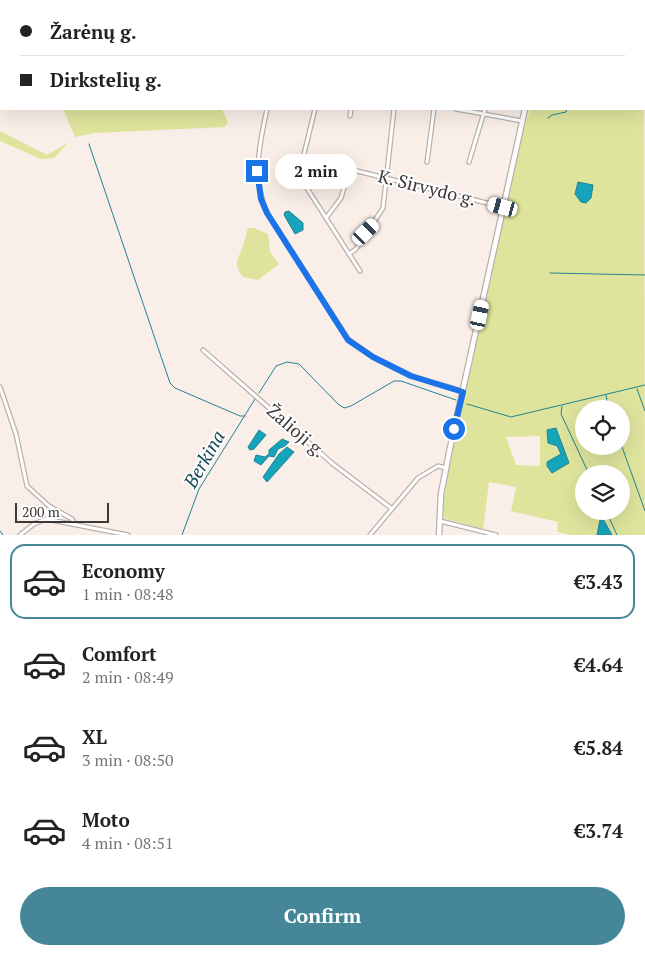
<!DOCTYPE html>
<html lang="en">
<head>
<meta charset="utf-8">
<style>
  body { margin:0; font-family:"PT Serif",serif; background:#f2f2f2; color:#222; height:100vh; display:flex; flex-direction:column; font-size:19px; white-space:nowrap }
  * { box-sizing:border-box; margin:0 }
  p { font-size:16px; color:#767676 }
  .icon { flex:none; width:28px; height:28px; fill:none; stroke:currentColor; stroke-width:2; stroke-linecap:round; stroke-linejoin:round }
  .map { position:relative; height:535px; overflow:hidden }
  .sheet { display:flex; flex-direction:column; background:#fff; flex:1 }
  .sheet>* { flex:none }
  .top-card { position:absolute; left:0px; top:0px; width:645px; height:110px; box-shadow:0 5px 20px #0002; display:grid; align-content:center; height:110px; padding:0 20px; background:#fff }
  .fabs { position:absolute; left:575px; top:400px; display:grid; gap:10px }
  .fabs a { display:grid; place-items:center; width:55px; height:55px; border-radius:50%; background:#fff; box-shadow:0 5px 20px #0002; font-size:25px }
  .scale { position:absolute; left:15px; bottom:12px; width:94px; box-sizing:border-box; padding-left:5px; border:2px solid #3d3836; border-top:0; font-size:14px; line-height:18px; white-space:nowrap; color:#3d3836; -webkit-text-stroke:4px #fefefe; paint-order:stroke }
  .end { position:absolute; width:22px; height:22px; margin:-11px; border:6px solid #1a73e8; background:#fff; box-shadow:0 0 0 2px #fff }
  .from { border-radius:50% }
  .bubble { position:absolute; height:35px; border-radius:18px; background:#fff; box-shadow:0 5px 20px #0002; font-size:16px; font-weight:600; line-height:35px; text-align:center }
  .car { position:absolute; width:15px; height:30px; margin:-15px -8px; border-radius:6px; box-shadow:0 0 4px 1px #0007; background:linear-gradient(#fff 24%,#345 0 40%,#fff 0 76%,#345 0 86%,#fff 0) }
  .top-card b { display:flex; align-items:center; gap:18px; height:48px; font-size:19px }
  .top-card b+b { border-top:1px solid #e0e0e0 }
  .top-card i { width:12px; height:12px; background:#222 }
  ul { padding:9px 0 0; list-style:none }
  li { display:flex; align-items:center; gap:15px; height:75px; margin:0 10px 8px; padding:0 10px; border:2px solid transparent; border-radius:15px }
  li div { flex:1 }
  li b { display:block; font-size:19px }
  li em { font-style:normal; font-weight:600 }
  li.current { border-color:#458798 }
  li>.icon { width:45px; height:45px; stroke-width:1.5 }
  .action { display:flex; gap:10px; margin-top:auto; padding:10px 20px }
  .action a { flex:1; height:58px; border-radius:30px; background:#458798; color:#fff; font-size:20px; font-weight:600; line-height:58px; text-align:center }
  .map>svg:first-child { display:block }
</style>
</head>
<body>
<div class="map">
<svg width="645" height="535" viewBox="0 0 645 535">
  <rect width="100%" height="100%" fill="#faeee8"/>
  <!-- green -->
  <g fill="#dfe49d" fill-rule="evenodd">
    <polygon points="555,0 645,0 645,45 644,47 644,1"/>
    <path d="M644 69 645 535H612L603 516H600L597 535H570L557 532 558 522 511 511 516 487 489 482 483 529 446 519 444 518 443 506 450 462 522 129H524L530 109H644ZM584 409H621V446H584ZM548 429 569 461 552 460 560 456 561 452 547 439ZM540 436V466L516 465 506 437ZM584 474H621V511H584Z"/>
    <polygon points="63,109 222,109 228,122 225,127 94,133 75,137"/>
    <polygon points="0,131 47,155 69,142 54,158 41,159 0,141"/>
    <path d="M248 228H254L268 234 270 252 279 264 258 280 243 277C233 262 237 263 242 248 245 241 246 234 248 228Z"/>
  </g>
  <!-- water -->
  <g fill="#16a4bb" stroke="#228493">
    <polygon points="578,182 593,185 591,198 586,203 581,202 575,194"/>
    <polygon points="289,211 303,223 303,230 295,234 284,215 285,212"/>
    <polygon points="556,428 569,463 552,473 547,466 547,462 561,454 557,446 548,443 547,430"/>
    <polygon points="259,430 266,435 254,449 250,450 248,447"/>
    <polygon points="282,439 289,442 285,446 278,449 274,457 269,456 261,465 254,461 256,455 265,457 269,454 269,450"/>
    <polygon points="287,447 294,452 267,482 263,477 279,454"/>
    <polygon points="601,515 612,535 597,535"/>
  </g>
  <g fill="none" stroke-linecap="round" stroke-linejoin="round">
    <!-- stream -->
    <g stroke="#228493" stroke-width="1">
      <polyline points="558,0 560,1"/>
      <polyline points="58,1 59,0"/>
      <polyline points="604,1 608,0"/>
      <polyline points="644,101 645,101"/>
      <polyline points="548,118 552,115 566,112 567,109"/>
      <polyline points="89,144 170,383 175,388 240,416 245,416"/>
      <polyline points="550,273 645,275"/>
      <polyline points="637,389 645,411"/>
      <polyline points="259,393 276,366 287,362 299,364 338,404 344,408 351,406 394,381 401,381 456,400"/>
      <polyline points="606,395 609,409"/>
      <polyline points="467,404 511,417 645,385"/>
      <polyline points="562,406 561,414 589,474"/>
      <polyline points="621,444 645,511"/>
      <polyline points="606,511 617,535"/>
      <polyline points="0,531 3,535"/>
      <polyline points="182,535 199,489 255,399"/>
    </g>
    <!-- street casing -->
    <g stroke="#bbb0ab" stroke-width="5.5">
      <g id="street">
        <polyline points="264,0 265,1"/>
        <polyline points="316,0 316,1"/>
        <polyline points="379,1 380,0"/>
        <polyline points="421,1 422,0"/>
        <polyline points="460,1 460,0"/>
        <polyline points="512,1 512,0"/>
        <path d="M267 109C259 146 252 177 267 213L348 339 373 357 411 376 462 391"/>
        <polyline points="315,109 303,158 303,182 360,271"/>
        <polyline points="456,109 522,121"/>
        <polyline points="350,116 351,109"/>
        <polyline points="427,162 434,109"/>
        <polyline points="469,162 485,109"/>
        <polyline points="326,218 341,198 348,174 353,170 503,207"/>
        <polyline points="349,254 356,249 383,208 394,109"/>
        <polyline points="203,350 333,464 391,508"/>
        <polyline points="0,387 16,434 27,486 49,506 72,519 75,524"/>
        <polyline points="440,521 496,535"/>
        <polyline points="20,535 34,524 46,519 128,535"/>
        <polyline points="370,535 418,478 438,466 446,468"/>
      </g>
    </g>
    <!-- secondary casing -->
    <g stroke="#bbb0ab" stroke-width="7">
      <g id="secondary">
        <polyline points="548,1 548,0"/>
        <polyline points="439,535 441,494 450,448 525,109"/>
      </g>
    </g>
    <!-- street -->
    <use href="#street" stroke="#fff" stroke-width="3"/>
    <!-- secondary -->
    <use href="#secondary" stroke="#fff" stroke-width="4.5"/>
  </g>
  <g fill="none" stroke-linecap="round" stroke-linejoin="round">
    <!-- route -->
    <polyline stroke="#1a73e8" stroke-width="6" points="257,171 261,199 267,213 348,340 373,357 411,376 463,392 454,429"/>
  </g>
  <g text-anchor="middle" stroke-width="4" stroke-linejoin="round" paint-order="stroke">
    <!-- street labels -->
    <g font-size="18" fill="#3d3836" stroke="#fefefe">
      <text transform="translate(427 188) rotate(14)" y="6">K. Sirvydo g.</text>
      <text transform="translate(296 431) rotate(41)" y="6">Žalioji g.</text>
    </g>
    <!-- water labels -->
    <g font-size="19" font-style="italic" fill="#154a55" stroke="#fefefe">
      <text transform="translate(204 459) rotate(-60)" y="7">Berkina</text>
    </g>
  </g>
</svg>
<div class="fabs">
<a><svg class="icon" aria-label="locate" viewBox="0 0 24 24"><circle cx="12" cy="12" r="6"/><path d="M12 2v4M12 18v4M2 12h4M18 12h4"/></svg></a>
<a><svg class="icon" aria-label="layers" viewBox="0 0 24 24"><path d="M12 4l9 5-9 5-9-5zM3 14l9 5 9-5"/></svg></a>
</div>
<div class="scale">200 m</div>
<i class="end from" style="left:454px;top:429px"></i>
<i class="end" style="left:257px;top:171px"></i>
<div class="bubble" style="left:275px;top:154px;width:82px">2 min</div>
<i class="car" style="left:503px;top:207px;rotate:285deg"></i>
<i class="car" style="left:366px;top:232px;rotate:45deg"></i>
<i class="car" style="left:480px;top:315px;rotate:12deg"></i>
<div class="top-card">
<b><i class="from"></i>Žarėnų g.</b>
<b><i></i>Dirkstelių g.</b>
</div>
</div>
<section class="sheet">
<ul>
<li class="current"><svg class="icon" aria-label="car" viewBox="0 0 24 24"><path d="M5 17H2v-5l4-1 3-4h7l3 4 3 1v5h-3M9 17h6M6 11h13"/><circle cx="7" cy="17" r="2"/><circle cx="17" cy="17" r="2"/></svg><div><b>Economy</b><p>1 min · 08:48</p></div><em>€3.43</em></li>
<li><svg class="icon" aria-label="car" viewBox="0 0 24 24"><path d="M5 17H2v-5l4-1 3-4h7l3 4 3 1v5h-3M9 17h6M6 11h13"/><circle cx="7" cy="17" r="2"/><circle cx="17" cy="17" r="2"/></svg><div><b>Comfort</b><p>2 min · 08:49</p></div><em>€4.64</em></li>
<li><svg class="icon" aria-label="car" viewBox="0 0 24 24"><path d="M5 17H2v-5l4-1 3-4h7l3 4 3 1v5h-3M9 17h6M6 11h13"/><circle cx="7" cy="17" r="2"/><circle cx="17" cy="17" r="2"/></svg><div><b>XL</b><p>3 min · 08:50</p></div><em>€5.84</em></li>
<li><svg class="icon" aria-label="car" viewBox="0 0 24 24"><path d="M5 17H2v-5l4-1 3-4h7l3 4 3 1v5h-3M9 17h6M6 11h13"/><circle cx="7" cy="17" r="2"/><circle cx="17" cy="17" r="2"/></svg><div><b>Moto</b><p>4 min · 08:51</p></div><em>€3.74</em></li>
</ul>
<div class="action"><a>Confirm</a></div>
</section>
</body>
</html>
